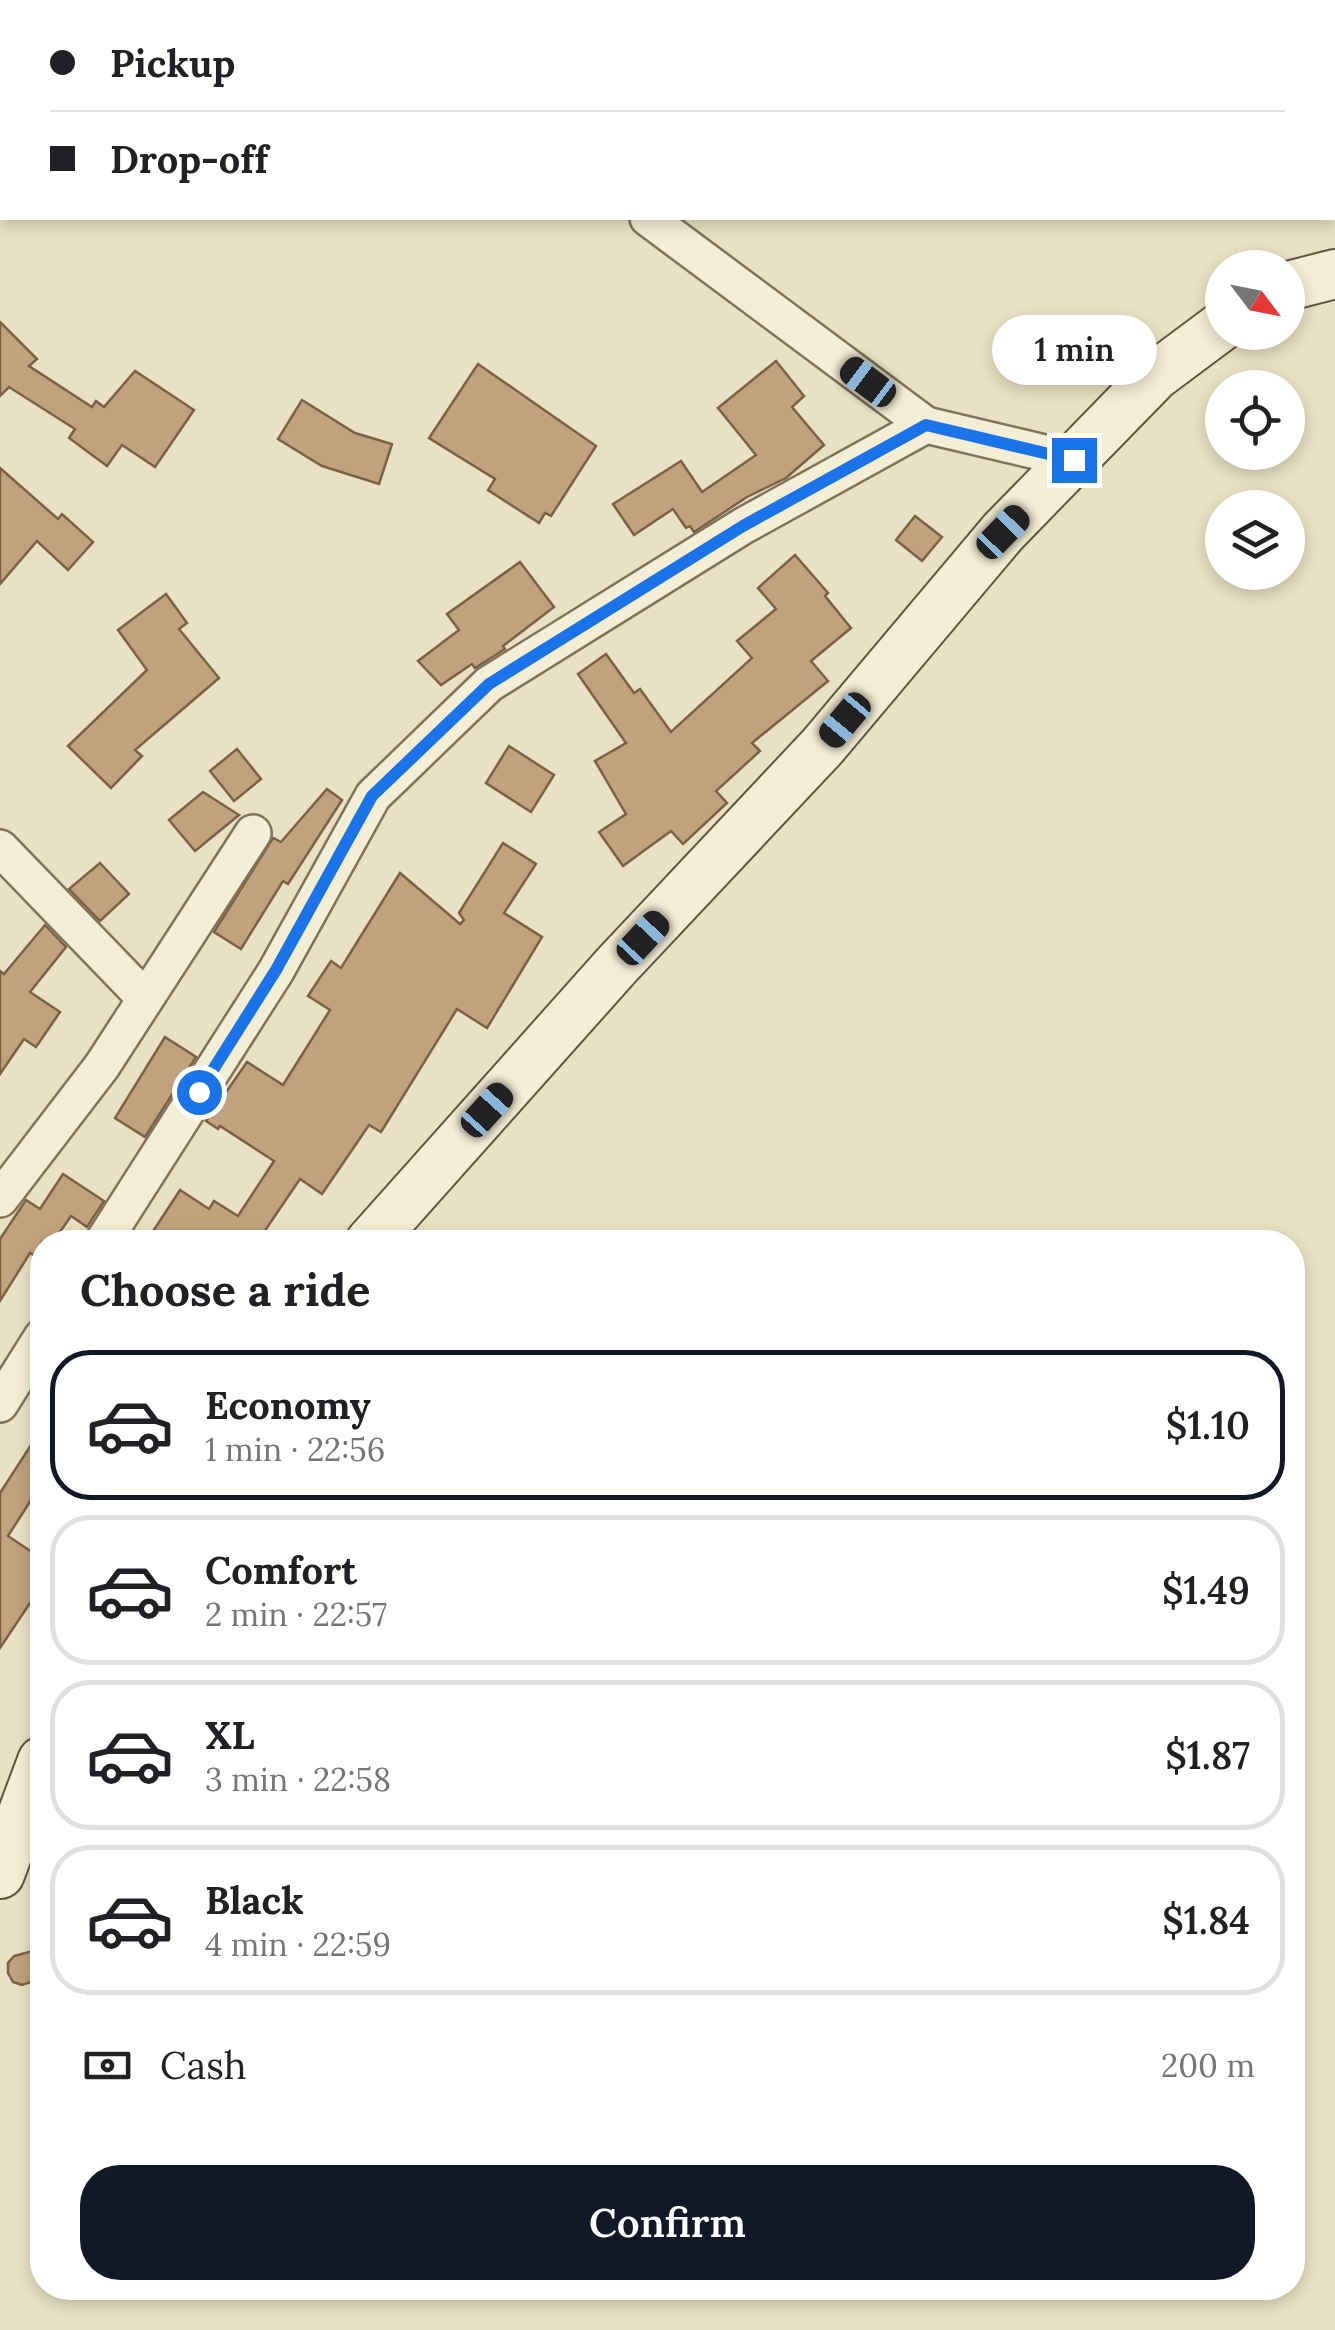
<!DOCTYPE html>
<html lang="en">
<head>
<meta charset="utf-8">
<style>
  body { margin:0; font-family:Lora,serif; background:#f6f6f6; color:#202124; height:100vh; display:flex; flex-direction:column; font-size:38px; white-space:nowrap }
  * { box-sizing:border-box; margin:0 }
  p { font-size:32px; color:#757577 }
  .icon { flex:none; width:55px; height:55px; fill:none; stroke:currentColor; stroke-width:2; stroke-linecap:round; stroke-linejoin:round }
  .map { position:relative; flex:1; overflow:hidden }
  .details { position:absolute; left:30px; top:1230px; width:1275px; height:1070px; display:flex; flex-direction:column; background:#fff; border-radius:40px; box-shadow:0 5px 15px #0003 }
  .details>* { flex:none }
  .top-card { position:absolute; left:0px; top:0px; width:1335px; height:220px; box-shadow:0 5px 15px #0003; display:grid; align-content:center; height:220px; padding:0 50px; background:#fff }
  .needle { width:65px; rotate:122deg }
  .fabs { position:absolute; left:1205px; top:250px; display:grid; gap:20px }
  .fabs a { display:grid; place-items:center; width:100px; height:100px; border-radius:50%; background:#fff; box-shadow:0 5px 15px #0003; font-size:50px }
  .end { position:absolute; width:45px; height:45px; margin:-22px; border:12px solid #1a73e8; background:#fff; box-shadow:0 0 0 5px #fff }
  .from { border-radius:50% }
  .bubble { position:absolute; height:70px; border-radius:35px; background:#fff; box-shadow:0 5px 15px #0003; font-size:32px; font-weight:600; line-height:70px; text-align:center }
  .car { position:absolute; width:30px; height:60px; margin:-30px -15px; border-radius:12px; box-shadow:0 0 8px 2px #0007; background:linear-gradient(#222 24%,#8ab4d8 0 40%,#222 0 76%,#8ab4d8 0 86%,#222 0) }
  .top-card b { display:flex; align-items:center; gap:35px; height:95px; font-size:38px }
  .top-card b+b { border-top:2px solid #e0e0e0 }
  .top-card i { width:25px; height:25px; background:#202124 }
  ul { padding:0; list-style:none }
  li { display:flex; align-items:center; gap:30px; height:150px; margin:0 20px 15px; padding:0 30px; border:5px solid #e0e0e0; border-radius:40px }
  li div { flex:1 }
  li b { display:block; font-size:38px }
  li em { font-style:normal; font-weight:600 }
  li.on { border-color:#111827 }
  li>.icon { width:90px; height:90px; stroke-width:1.5 }
  h2 { padding:0 50px; font-size:45px; line-height:120px }
  .pay { display:flex; align-items:center; gap:25px; height:110px; padding:0 50px; font-size:38px }
  .pay p { margin-inline-start:auto }
  .button { display:flex; gap:20px; margin-top:auto; padding:20px 50px }
  .button a { flex:1; height:115px; border-radius:40px; background:#111827; color:#fff; font-size:40px; font-weight:600; line-height:115px; text-align:center }
  .map>svg:first-child { display:block }
</style>
</head>
<body>
<div class="map">
<svg width="1335" height="2330" viewBox="0 0 1335 2330">
  <rect width="100%" height="100%" fill="#e8e1c3"/>
  <!-- building -->
  <g fill="#c1a27e" stroke="#7c6145" stroke-width="2.5">
    <polygon points="0,322 37,359 29,366 92,407 96,401 104,407 135,371 194,410 155,467 122,445 107,466 69,438 75,429 9,387 0,396"/>
    <polygon points="776,361 804,396 792,407 824,445 786,478 747,497 694,532 690,526 686,528 673,509 634,535 613,504 681,461 702,492 756,455 718,408"/>
    <polygon points="478,364 596,446 551,516 545,513 539,523 488,490 495,479 429,438"/>
    <polygon points="302,400 355,433 392,444 379,484 322,466 278,439"/>
    <polygon points="0,468 58,519 62,514 93,542 68,570 37,541 0,584"/>
    <polygon points="915,516 942,537 922,561 896,540"/>
    <polygon points="795,555 828,593 825,596 851,628 811,661 828,681 752,743 760,751 716,791 727,803 683,844 671,831 623,866 599,832 626,814 595,761 626,743 578,674 606,654 634,693 640,689 671,732 752,658 737,641 776,609 758,588"/>
    <polygon points="520,562 554,607 503,646 505,649 475,668 472,664 441,685 418,661 459,630 447,614"/>
    <polygon points="166,594 187,623 179,629 219,678 135,750 142,756 111,788 68,746 147,670 118,630"/>
    <polygon points="509,746 554,775 531,812 486,783"/>
    <polygon points="237,749 261,779 234,801 210,771"/>
    <polygon points="327,789 342,800 288,884 283,881 241,949 214,932 273,838 281,842"/>
    <polygon points="203,792 239,815 195,851 169,820"/>
    <polygon points="503,843 536,864 504,913 542,937 487,1028 457,1009 381,1132 369,1125 322,1194 300,1179 264,1232 280,1242 146,1242 180,1190 209,1209 214,1201 238,1216 274,1161 220,1126 218,1129 206,1121 247,1062 283,1085 330,1010 308,996 331,961 341,968 400,873 460,924 464,920 459,913"/>
    <polygon points="100,863 129,894 100,921 69,889"/>
    <polygon points="45,925 66,947 30,992 60,1012 36,1047 24,1039 0,1074 0,971 4,974"/>
    <polygon points="165,1037 196,1057 145,1137 115,1118"/>
    <polygon points="63,1174 104,1201 87,1227 71,1216 53,1242 42,1242 42,1260 30,1253 0,1301 0,1239 26,1200 40,1209"/>
    <polygon points="42,1428 42,1483 8,1536 42,1559 42,1585 0,1648 0,1493"/>
    <polygon points="40,1949 37,1975 31,1982 22,1985 13,1982 8,1973 8,1963 14,1956"/>
  </g>
  <g fill="none" stroke-linecap="round" stroke-linejoin="round">
    <!-- street casing -->
    <g stroke="#80735c" stroke-width="40">
      <g id="street">
        <polyline points="367,0 370,2"/>
        <polyline points="60,2 62,0"/>
        <polyline points="0,56 2,54"/>
        <polyline points="648,218 926,425"/>
        <polyline points="0,848 144,997"/>
        <polyline points="0,1199 102,1066 253,833"/>
        <polyline points="103,1242 276,971 373,796 489,684 743,526 926,425 1074,460"/>
        <polyline points="0,1404 42,1337"/>
      </g>
    </g>
    <!-- secondary casing -->
    <g stroke="#62553f" stroke-width="52">
      <g id="secondary">
        <polyline points="1288,286 1335,274"/>
        <polyline points="370,1242 617,965 822,747 1003,532 1155,376 1222,326"/>
        <polyline points="0,1874 42,1761"/>
      </g>
    </g>
    <!-- street -->
    <use href="#street" stroke="#f4eed5" stroke-width="35"/>
    <!-- secondary -->
    <use href="#secondary" stroke="#f4eed5" stroke-width="48"/>
  </g>
  <g fill="none" stroke-linecap="round" stroke-linejoin="round">
    <!-- route -->
    <polyline stroke="#1a73e8" stroke-width="12" points="199,1092 276,970 372,796 489,684 743,526 926,425 1074,460"/>
  </g>
</svg>
<div class="fabs">
<a><svg class="needle" viewBox="-14 -14 28 28"><path d="M0-13l5 13h-10z" fill="#e53935"/><path d="M0 13l5-13h-10z" fill="#757577"/></svg></a>
<a><svg class="icon" aria-label="locate" viewBox="0 0 24 24"><circle cx="12" cy="12" r="6"/><path d="M12 2v4M12 18v4M2 12h4M18 12h4"/></svg></a>
<a><svg class="icon" aria-label="layers" viewBox="0 0 24 24"><path d="M12 4l9 5-9 5-9-5zM3 14l9 5 9-5"/></svg></a>
</div>
<i class="end from" style="left:199px;top:1092px"></i>
<i class="end" style="left:1074px;top:460px"></i>
<div class="bubble" style="left:992px;top:315px;width:165px">1 min</div>
<i class="car" style="left:868px;top:382px;rotate:307deg"></i>
<i class="car" style="left:1003px;top:532px;rotate:44deg"></i>
<i class="car" style="left:845px;top:720px;rotate:220deg"></i>
<i class="car" style="left:643px;top:938px;rotate:43deg"></i>
<i class="car" style="left:487px;top:1110px;rotate:42deg"></i>
<div class="top-card">
<b><i class="from"></i>Pickup</b>
<b><i></i>Drop-off</b>
</div>
<section class="details">
<h2>Choose a ride</h2>
<ul>
<li class="on"><svg class="icon" aria-label="car" viewBox="0 0 24 24"><path d="M5 17H2v-5l4-1 3-4h7l3 4 3 1v5h-3M9 17h6M6 11h13"/><circle cx="7" cy="17" r="2"/><circle cx="17" cy="17" r="2"/></svg><div><b>Economy</b><p>1 min · 22:56</p></div><em>$1.10</em></li>
<li><svg class="icon" aria-label="car" viewBox="0 0 24 24"><path d="M5 17H2v-5l4-1 3-4h7l3 4 3 1v5h-3M9 17h6M6 11h13"/><circle cx="7" cy="17" r="2"/><circle cx="17" cy="17" r="2"/></svg><div><b>Comfort</b><p>2 min · 22:57</p></div><em>$1.49</em></li>
<li><svg class="icon" aria-label="car" viewBox="0 0 24 24"><path d="M5 17H2v-5l4-1 3-4h7l3 4 3 1v5h-3M9 17h6M6 11h13"/><circle cx="7" cy="17" r="2"/><circle cx="17" cy="17" r="2"/></svg><div><b>XL</b><p>3 min · 22:58</p></div><em>$1.87</em></li>
<li><svg class="icon" aria-label="car" viewBox="0 0 24 24"><path d="M5 17H2v-5l4-1 3-4h7l3 4 3 1v5h-3M9 17h6M6 11h13"/><circle cx="7" cy="17" r="2"/><circle cx="17" cy="17" r="2"/></svg><div><b>Black</b><p>4 min · 22:59</p></div><em>$1.84</em></li>
</ul>
<div class="pay"><svg class="icon" aria-label="cash" viewBox="0 0 24 24"><path d="M3 7h18v10H3z"/><circle cx="12" cy="12" r="2"/></svg>Cash<p>200 m</p></div>
<div class="button"><a>Confirm</a></div>
</section>
</div>
</body>
</html>
